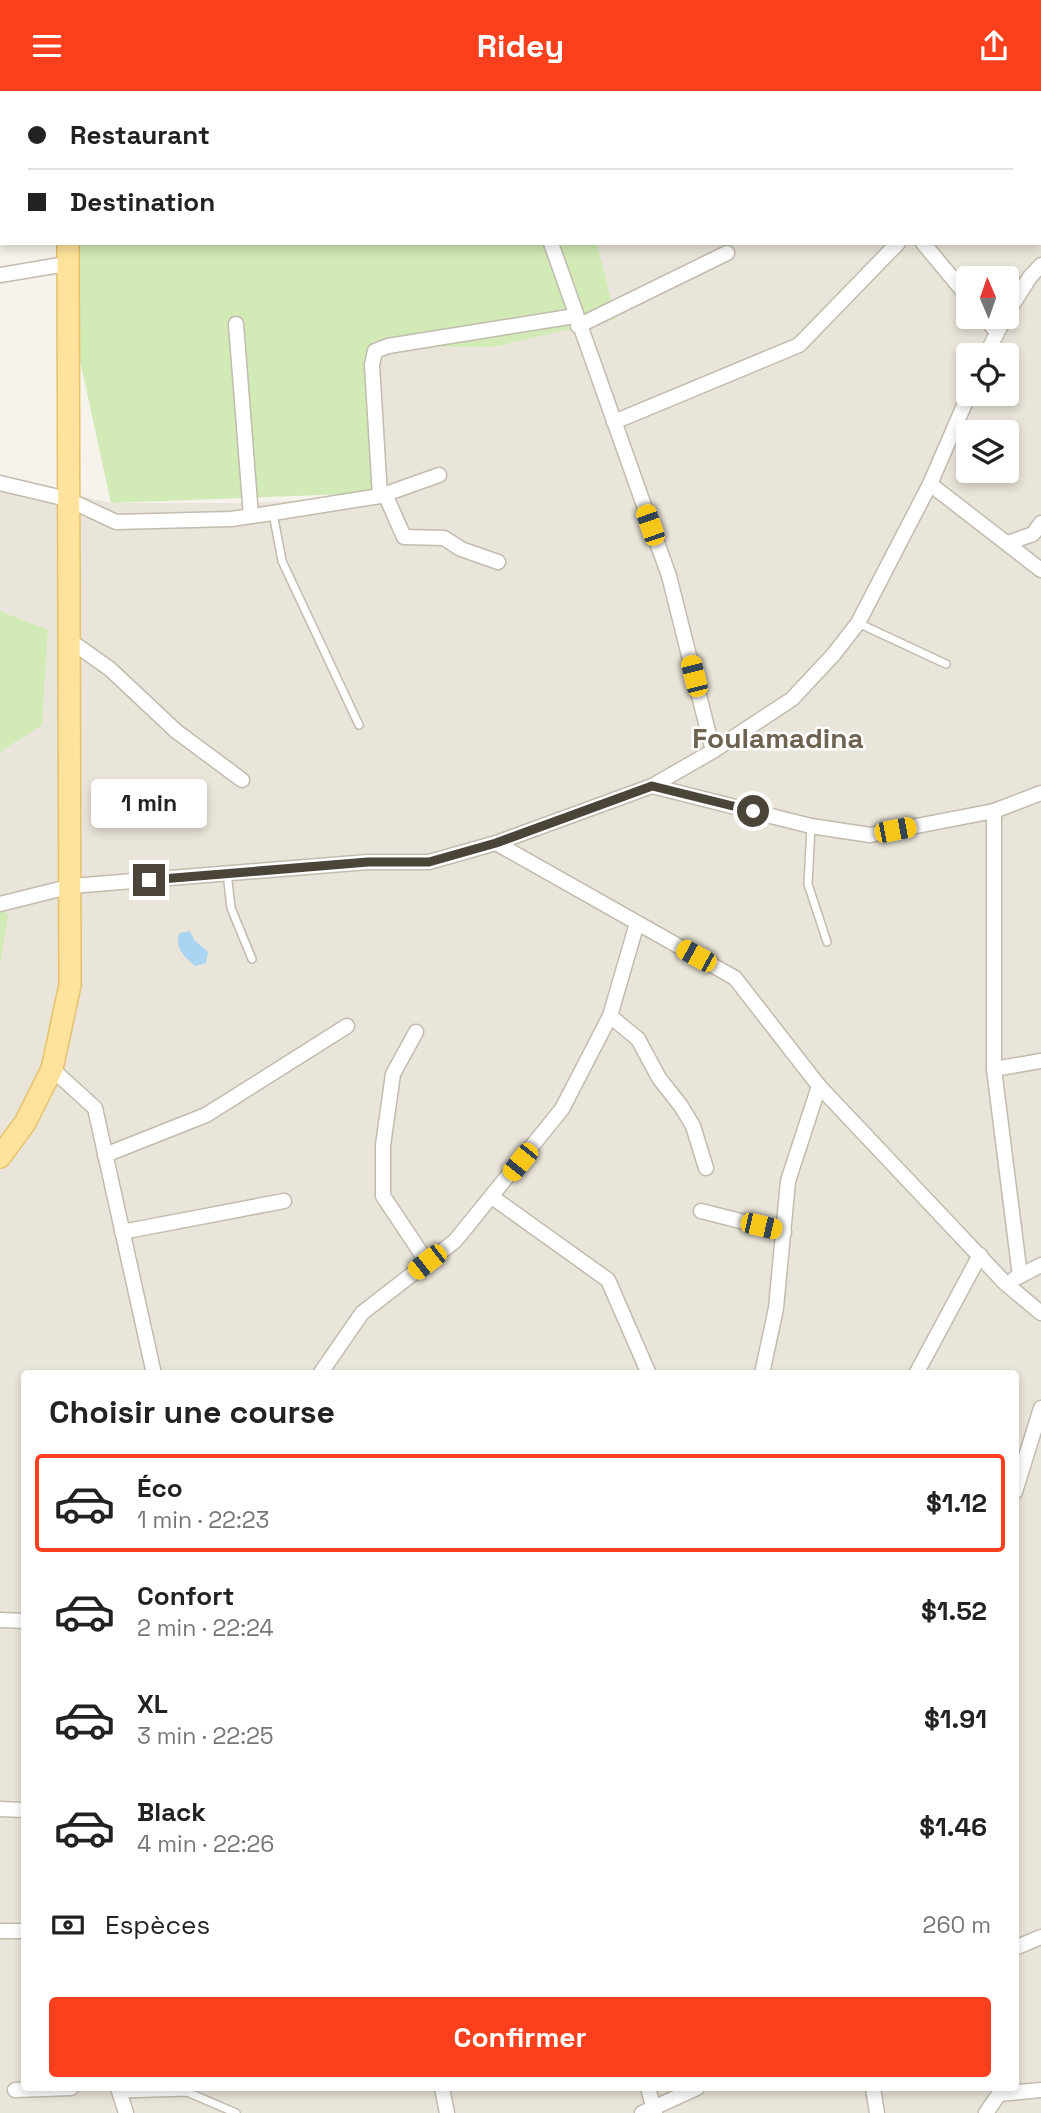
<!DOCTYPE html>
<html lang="fr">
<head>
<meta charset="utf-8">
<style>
  body { margin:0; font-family:"Space Grotesk",sans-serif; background:#f6f6f6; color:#222; height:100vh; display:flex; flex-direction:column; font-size:26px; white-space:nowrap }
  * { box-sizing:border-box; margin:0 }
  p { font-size:23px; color:#767676 }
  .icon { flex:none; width:38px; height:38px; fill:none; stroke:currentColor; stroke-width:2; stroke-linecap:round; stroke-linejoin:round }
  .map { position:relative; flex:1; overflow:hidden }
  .drawer { position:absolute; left:21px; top:1279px; width:998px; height:721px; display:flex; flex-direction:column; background:#fff; border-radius:7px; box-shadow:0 4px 10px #0003 }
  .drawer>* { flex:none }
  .top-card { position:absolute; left:0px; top:0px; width:1041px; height:154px; box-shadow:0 4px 10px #0003; display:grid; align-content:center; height:154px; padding:0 28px; background:#fff }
  .needle { width:46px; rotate:358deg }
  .fabs { position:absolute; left:956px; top:175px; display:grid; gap:14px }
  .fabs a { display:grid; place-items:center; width:63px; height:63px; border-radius:7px; background:#fff; box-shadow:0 4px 10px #0003; font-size:35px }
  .end { position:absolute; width:32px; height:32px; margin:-16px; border:9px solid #4b4439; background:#fff; box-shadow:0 0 0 4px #fff }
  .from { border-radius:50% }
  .bubble { position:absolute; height:49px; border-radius:7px; background:#fff; box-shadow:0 4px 10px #0003; font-size:23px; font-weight:800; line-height:49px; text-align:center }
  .car { position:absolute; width:21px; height:42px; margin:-21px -10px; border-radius:9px; box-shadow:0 0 5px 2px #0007; background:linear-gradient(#f5c518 24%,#345 0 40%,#f5c518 0 76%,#345 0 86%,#f5c518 0) }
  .top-card b { display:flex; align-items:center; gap:24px; height:66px; font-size:26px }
  .top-card b+b { border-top:2px solid #e0e0e0 }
  .top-card i { width:18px; height:18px; background:#222 }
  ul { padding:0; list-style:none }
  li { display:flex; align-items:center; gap:21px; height:98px; margin:0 14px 10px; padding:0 14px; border:4px solid transparent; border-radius:7px }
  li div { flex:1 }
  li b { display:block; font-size:26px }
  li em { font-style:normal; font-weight:800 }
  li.selected { border-color:#fc3f1d }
  li>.icon { width:63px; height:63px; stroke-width:1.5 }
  h2 { padding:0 28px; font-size:32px; line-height:84px }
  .pay { display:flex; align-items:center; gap:18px; height:77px; padding:0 28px; font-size:26px }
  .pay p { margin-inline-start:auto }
  .action { display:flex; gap:14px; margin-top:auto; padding:14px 28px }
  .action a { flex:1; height:80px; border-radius:7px; background:#fc3f1d; color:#fff; font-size:28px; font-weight:800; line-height:80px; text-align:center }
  header { display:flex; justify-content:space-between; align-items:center; height:91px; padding:0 28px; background:#fc3f1d; color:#fff; font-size:32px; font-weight:800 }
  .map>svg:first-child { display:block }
</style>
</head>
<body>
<header><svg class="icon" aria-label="menu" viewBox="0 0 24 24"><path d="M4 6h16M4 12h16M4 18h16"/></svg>Ridey<svg class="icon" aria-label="share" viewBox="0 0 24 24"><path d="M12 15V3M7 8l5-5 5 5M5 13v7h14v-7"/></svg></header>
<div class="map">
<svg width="1041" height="2022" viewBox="0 0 1041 2022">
  <rect width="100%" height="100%" fill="#f6f3ec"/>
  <!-- residential -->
  <g fill="#eae5da" fill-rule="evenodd">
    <polygon points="570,0 711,0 715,2 570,2"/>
    <path d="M996 0H1041V2022H0V661L42 634 48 539 0 520V386L111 412H250L385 405 372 250 493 256 616 228 597 152H1040V2H994ZM968 187H1006V226H968ZM968 264H1006V303H968ZM968 341H1006V380H968ZM24 1283H1015V1997H24Z"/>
  </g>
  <!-- green -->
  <g fill="#d2eab5">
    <polygon points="78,152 597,152 616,228 493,256 434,256 372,250 375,402 111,412 76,251"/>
    <polygon points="0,520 48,539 42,634 0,661"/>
    <polygon points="0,816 8,824 0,875"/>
  </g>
  <!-- water -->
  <g fill="#a9d4f2">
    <polygon points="114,0 516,0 114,2"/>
    <path d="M190 840 194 849 208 861 206 872 195 875C185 866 173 856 180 842Z"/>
  </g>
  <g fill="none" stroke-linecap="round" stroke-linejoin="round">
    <!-- service casing -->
    <g stroke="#c2bbae" stroke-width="10">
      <g id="service">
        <polyline points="273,422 282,470 359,634"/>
        <polyline points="858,532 946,573"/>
        <polyline points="811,735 808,793 827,851"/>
        <polyline points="227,782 231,817 252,868"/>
        <polyline points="120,2003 187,2001 236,2022"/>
      </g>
    </g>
    <!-- minor casing -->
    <g stroke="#c2bbae" stroke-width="17">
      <g id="minor">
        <polyline points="812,0 813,2"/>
        <polyline points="551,152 669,485 713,660"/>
        <polyline points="923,152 968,206"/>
        <polyline points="0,184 66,173"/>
        <polyline points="1006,224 1030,186 1041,174"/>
        <polyline points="984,226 996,240"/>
        <polyline points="236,233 251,425"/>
        <polyline points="578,235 727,162"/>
        <polyline points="986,264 1005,226"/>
        <polyline points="614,331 799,254 898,152"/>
        <polyline points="0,392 67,408 116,431 231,428 273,422 380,405 439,384"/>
        <polyline points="930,393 1041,479"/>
        <polyline points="385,403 404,446 444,447 461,458 498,471"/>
        <polyline points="380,405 372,274 375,260 388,255 575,225"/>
        <polyline points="1008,452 1033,443 1041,432"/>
        <polyline points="69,549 110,578 176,640 242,689"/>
        <polyline points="652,695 811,735 870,744 994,720 1041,702"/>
        <polyline points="994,720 994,978 1020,1185"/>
        <polyline points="496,752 735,887 819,995 1005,1192 1041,1222"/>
        <polyline points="0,813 72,795 368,771 429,771 496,752 652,695 713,660 792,608 834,563 858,532 930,393 969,303"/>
        <polyline points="610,925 638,948 659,987 681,1015 693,1035 706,1077"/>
        <polyline points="416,941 393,983 383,1054 383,1105 427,1171"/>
        <polyline points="52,978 95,1017 154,1283"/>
        <polyline points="994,978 1041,970"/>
        <polyline points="105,1064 206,1024 347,935"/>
        <polyline points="492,1106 608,1189 649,1283"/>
        <polyline points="701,1120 784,1141"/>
        <polyline points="122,1141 284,1110"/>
        <polyline points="1014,1188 1041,1174"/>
        <polyline points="320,1283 362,1222 455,1150 562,1018 610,925 637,832"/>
        <polyline points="762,1283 776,1217 788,1090 819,995"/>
        <polyline points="916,1283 980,1164"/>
        <polyline points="1015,1401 1041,1317"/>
        <polyline points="0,1529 24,1530"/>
        <polyline points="0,1718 24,1719"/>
        <polyline points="0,1840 24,1840"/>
        <polyline points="1015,1857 1041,1846"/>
        <polyline points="118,1997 126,2022"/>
        <polyline points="442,1997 447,2022"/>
        <polyline points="648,1997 655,2022"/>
        <polyline points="873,1997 877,2022"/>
        <polyline points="15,1999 71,1997"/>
        <polyline points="642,2022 697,1997"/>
        <polyline points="986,2022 999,2003 1041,1999"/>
      </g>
    </g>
    <!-- primary casing -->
    <g stroke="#e6c16a" stroke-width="24">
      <g id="primary">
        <polyline points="81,2 81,0"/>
        <polyline points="0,1066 25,1032 52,978 70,894 68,152"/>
      </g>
    </g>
    <!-- service -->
    <use href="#service" stroke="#fff" stroke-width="7"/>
    <!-- minor -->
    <use href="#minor" stroke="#fff" stroke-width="14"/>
    <!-- primary -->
    <use href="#primary" stroke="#ffe39c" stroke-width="21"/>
  </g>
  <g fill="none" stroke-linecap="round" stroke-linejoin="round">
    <!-- route -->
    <polyline stroke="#4b4439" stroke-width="9" points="149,789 368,771 429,771 496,752 652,695 753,720"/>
  </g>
  <g text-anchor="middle" stroke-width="5" stroke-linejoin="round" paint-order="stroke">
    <!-- district labels -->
    <g font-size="28" font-weight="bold" fill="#6e6250" stroke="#fff">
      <text x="778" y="657">Foulamadina</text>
    </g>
  </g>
</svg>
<div class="fabs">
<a><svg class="needle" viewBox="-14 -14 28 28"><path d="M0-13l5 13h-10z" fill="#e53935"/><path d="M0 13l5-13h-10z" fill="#767676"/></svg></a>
<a><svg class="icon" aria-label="locate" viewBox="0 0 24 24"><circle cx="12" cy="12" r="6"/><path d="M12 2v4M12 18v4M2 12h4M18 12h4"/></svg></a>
<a><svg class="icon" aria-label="layers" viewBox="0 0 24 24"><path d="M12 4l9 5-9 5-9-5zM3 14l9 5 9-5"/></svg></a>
</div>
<i class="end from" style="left:753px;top:720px"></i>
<i class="end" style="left:149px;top:789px"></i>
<div class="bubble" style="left:91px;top:688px;width:116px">1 min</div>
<i class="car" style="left:650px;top:434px;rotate:341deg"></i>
<i class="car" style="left:694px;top:585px;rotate:346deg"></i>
<i class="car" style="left:895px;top:739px;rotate:79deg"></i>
<i class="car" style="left:696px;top:865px;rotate:299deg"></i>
<i class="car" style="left:520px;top:1071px;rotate:219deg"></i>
<i class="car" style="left:761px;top:1135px;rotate:103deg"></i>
<i class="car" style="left:427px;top:1171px;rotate:232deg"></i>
<div class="top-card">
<b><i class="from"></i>Restaurant</b>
<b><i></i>Destination</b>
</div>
<section class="drawer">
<h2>Choisir une course</h2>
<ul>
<li class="selected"><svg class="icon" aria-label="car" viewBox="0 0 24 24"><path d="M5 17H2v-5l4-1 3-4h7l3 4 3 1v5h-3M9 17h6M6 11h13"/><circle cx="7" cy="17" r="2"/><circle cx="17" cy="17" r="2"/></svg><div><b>Éco</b><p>1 min · 22:23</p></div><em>$1.12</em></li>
<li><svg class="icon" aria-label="car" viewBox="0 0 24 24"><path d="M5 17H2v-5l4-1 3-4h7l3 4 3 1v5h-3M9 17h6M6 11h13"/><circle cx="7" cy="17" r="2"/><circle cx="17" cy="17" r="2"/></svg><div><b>Confort</b><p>2 min · 22:24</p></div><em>$1.52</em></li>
<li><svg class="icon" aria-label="car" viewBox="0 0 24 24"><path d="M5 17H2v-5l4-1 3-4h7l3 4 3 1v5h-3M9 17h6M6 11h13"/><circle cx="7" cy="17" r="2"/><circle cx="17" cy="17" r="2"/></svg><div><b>XL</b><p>3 min · 22:25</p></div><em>$1.91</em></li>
<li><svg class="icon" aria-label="car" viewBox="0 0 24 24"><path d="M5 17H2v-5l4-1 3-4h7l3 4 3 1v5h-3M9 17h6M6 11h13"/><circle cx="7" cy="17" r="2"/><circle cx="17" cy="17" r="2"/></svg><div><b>Black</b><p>4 min · 22:26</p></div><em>$1.46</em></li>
</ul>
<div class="pay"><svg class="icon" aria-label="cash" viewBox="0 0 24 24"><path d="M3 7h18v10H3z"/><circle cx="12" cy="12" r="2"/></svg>Espèces<p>260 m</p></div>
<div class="action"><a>Confirmer</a></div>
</section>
</div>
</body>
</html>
